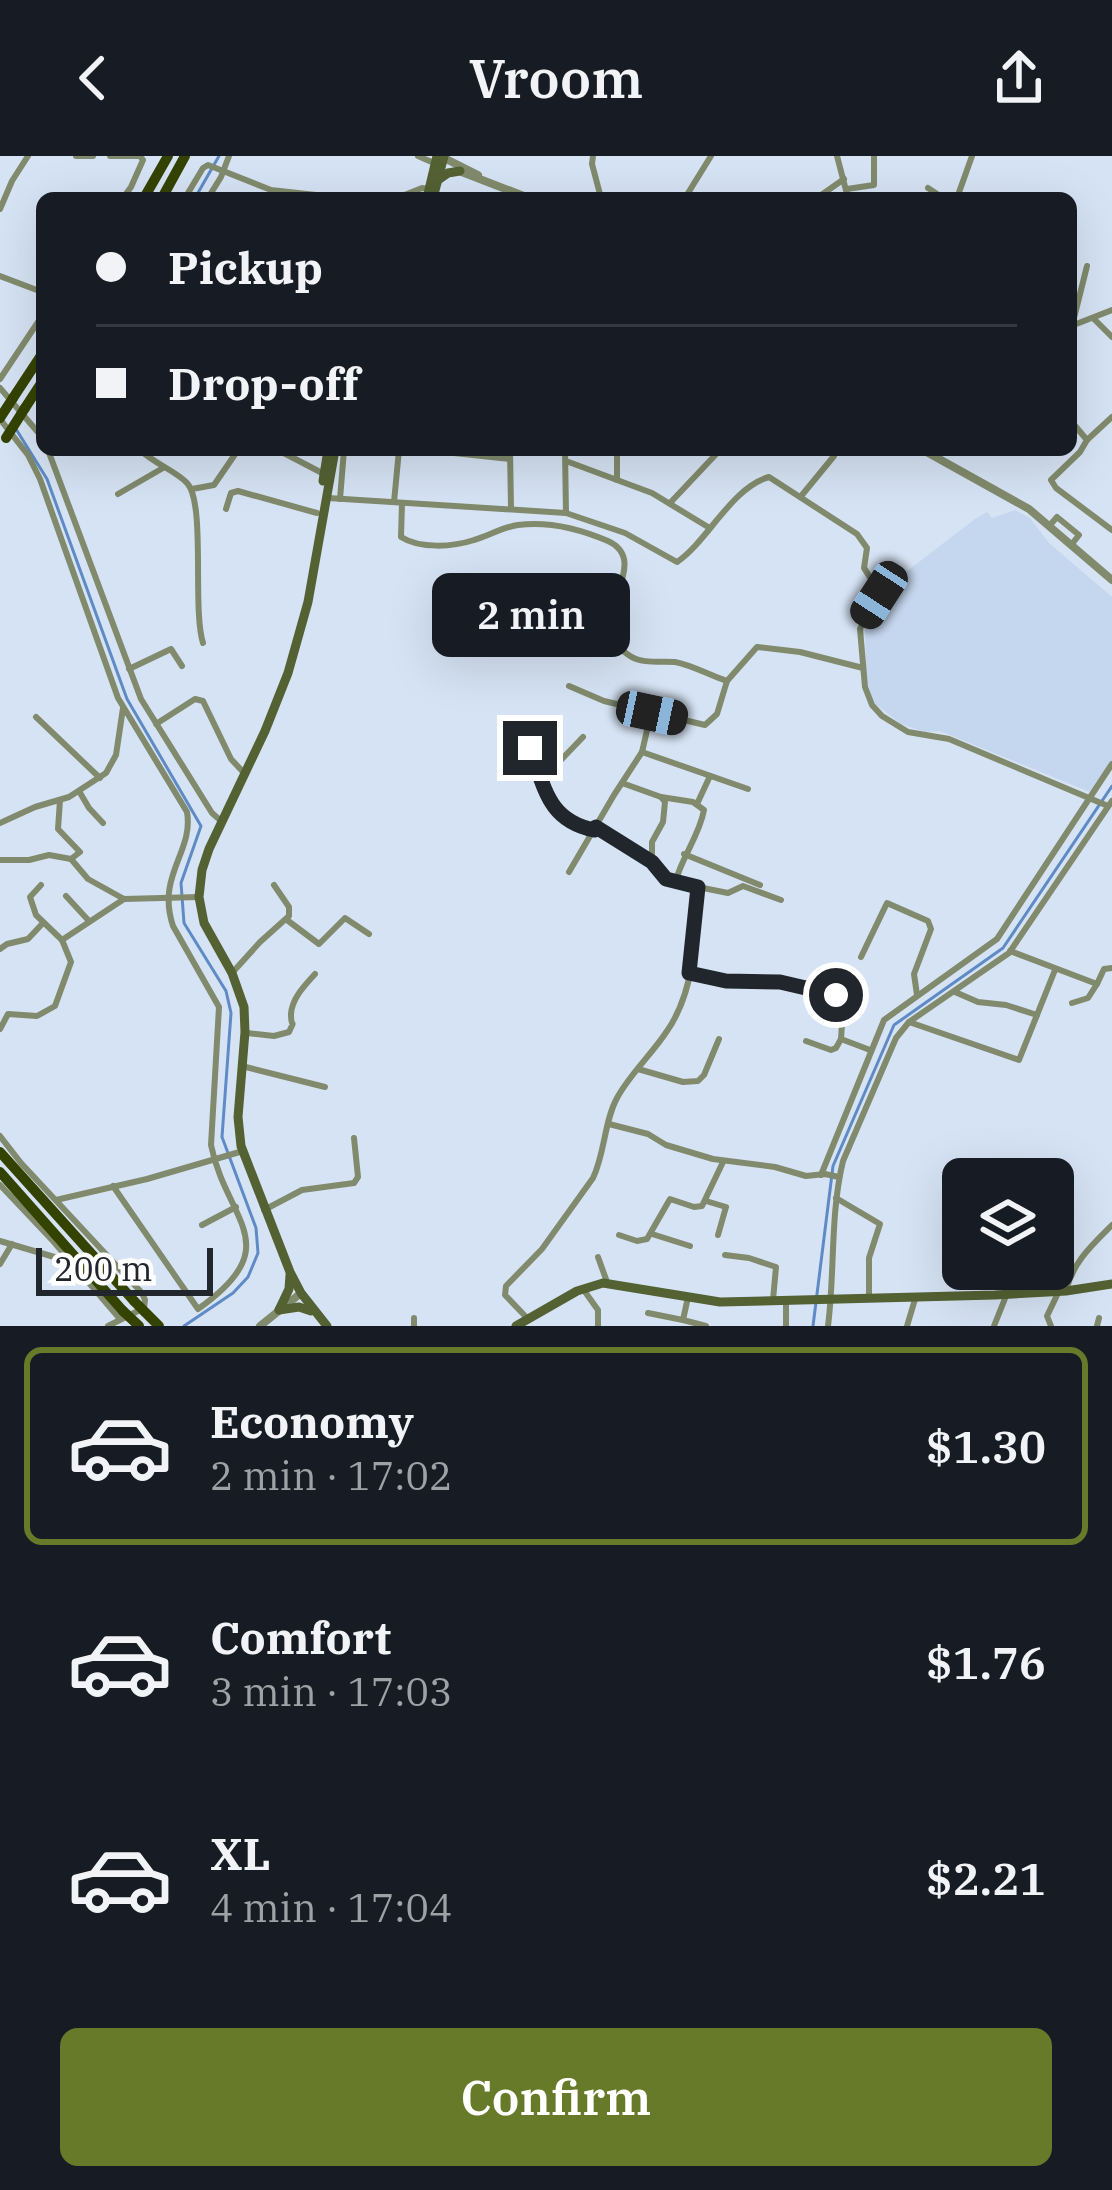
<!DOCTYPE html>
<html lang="en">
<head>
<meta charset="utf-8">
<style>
  body { margin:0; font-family:"IBM Plex Serif",serif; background:#242831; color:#f1f3f6; height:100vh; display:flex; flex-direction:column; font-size:45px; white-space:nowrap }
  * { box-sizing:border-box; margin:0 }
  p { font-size:39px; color:#9ea1a6 }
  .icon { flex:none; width:66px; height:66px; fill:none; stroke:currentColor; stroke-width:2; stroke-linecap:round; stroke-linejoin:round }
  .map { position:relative; height:1170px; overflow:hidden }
  .sheet { display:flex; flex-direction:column; background:#171b24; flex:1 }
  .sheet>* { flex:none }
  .banner { position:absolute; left:36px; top:36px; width:1041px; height:264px; border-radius:18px; box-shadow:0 12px 48px #0002; display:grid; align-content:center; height:264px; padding:0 60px; background:#171b24 }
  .tools { position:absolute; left:942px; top:1002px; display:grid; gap:24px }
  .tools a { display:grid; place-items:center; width:132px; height:132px; border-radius:18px; background:#171b24; box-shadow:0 12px 48px #0002; font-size:60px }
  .scale { position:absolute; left:36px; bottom:30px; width:177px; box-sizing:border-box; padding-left:12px; border:6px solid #21262c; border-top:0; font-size:33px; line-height:42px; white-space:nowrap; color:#21262c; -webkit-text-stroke:9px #fff; paint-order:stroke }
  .end { position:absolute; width:54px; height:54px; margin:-27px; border:15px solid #21262c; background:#fff; box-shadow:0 0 0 6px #fff }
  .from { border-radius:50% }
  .bubble { position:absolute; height:84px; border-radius:18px; background:#171b24; box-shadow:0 12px 48px #0002; font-size:39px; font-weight:600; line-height:84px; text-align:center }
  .car { position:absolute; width:36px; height:72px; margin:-36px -18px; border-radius:15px; box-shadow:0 0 9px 3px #0007; background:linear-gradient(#222 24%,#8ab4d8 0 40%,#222 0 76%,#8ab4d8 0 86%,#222 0) }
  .banner b { display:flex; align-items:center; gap:42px; height:114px; font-size:45px }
  .banner b+b { border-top:3px solid #363941 }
  .banner i { width:30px; height:30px; background:#f1f3f6 }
  ul { padding:21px 0 0; list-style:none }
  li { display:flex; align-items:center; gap:36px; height:198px; margin:0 24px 18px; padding:0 36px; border:6px solid transparent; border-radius:18px }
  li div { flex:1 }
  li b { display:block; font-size:45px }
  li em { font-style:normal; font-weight:600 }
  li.active { border-color:#667a2a }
  li>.icon { width:108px; height:108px; stroke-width:1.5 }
  .button { display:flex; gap:24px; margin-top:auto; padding:24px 60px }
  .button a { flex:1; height:138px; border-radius:18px; background:#667a2a; color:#fff; font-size:48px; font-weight:600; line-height:138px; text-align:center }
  header { display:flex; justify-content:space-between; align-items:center; height:156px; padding:0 60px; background:#171b24; font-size:54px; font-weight:600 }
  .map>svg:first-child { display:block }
</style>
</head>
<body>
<header><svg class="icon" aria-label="back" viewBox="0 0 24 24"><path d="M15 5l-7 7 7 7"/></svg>Vroom<svg class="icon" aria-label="share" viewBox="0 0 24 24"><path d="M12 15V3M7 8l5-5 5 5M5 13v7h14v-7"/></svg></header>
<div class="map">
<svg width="1112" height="1170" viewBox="0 0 1112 1170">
  <rect width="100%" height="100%" fill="#d6e3f4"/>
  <!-- built -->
  <polygon fill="#c5d7ee" points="1015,354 1030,362 1049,387 1112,441 1112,606 1090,636 940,575 925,576 901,568 873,546 866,522 865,467 889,429 975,363 987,356 992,362"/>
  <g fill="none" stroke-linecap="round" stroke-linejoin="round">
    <!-- stream -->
    <g stroke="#5e8bc6" stroke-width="3">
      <polyline points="195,42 219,0"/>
      <polyline points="16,273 47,323 127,543 201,670 181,727 184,767 226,835 231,857 222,981 256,1072 258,1097 248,1121 233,1137 184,1170"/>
      <polyline points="813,1170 833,1010 894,869 1003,792 1112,630"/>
    </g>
    <!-- minor -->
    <g stroke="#818a6c" stroke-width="6">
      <polyline points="76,0 93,0"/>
      <polyline points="110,0 140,0 143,4 131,31 123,42"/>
      <polyline points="418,0 434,7"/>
      <polyline points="593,0 592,8 601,42"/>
      <polyline points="837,0 848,42"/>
      <polyline points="928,32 943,42"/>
      <polyline points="847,33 874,29 874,0"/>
      <polyline points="185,42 203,12 208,9 271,34 343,42"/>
      <polyline points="208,42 221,21 229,0"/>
      <polyline points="397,42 422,32 428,33"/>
      <polyline points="685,42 711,0"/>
      <polyline points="817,42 844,23"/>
      <polyline points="957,42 972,0"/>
      <polyline points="0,53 12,25 28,0"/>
      <polyline points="0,120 42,136"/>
      <polyline points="1094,163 1112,181"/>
      <polyline points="1071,170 1112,154"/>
      <polyline points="1072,170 1087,110"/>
      <polyline points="0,223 42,160"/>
      <polyline points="0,232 42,281"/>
      <path d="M0 263 28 299 40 323 118 542 187 656C194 696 156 719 173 770L219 851 211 989C226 1065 289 1089 198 1153L113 1030"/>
      <polyline points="1071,265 1087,284 1080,296 1051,324 1056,332 1112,374"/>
      <polyline points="1087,284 1112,261"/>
      <polyline points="48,294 141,543 212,657 221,665"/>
      <path d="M140 294C155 308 176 315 187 327 206 347 192 452 203 487"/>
      <polyline points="278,294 324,318"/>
      <polyline points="426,294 510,303"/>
      <polyline points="510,294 511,352"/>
      <polyline points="565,294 566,357"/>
      <polyline points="617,294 617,324"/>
      <polyline points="566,305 652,337 708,371"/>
      <polyline points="192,333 214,329 238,294"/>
      <polyline points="118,338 163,312"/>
      <polyline points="802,339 834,300"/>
      <path d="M328 342 566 357 625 377 677 406C708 385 731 332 769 321L857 378 867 392 864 412 879 435 860 473 865 531 872 549 882 560 908 576 949 583 1108 650"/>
      <polyline points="340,343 344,294"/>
      <polyline points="394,346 399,294"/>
      <path d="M402 347 401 381C420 393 453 391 474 384 489 380 502 371 518 369 548 365 580 373 608 385 656 407 579 467 630 500 642 508 661 505 675 506 692 509 711 520 727 525"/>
      <polyline points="670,347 720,294"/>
      <polyline points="226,353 231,337 238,335 317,357"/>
      <polyline points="1050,369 1057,361 1079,379 1072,388"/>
      <polyline points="129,513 171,493 182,510"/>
      <polyline points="569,530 604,545 705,569 717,558 727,525 757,491 800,496 863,512"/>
      <polyline points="36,561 100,622"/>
      <polyline points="156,568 195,543 203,545 231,603 244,617"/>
      <path d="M530 592C545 631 547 664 594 674"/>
      <polyline points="642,596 748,633"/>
      <polyline points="622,627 661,641 665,646 663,666 652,686 652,705"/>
      <polyline points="544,629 560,605 583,581"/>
      <polyline points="79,635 89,652 103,667"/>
      <path d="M661 641 693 646 704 654C699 681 682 700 675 727"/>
      <polyline points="60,644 58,673 80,696 71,703"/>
      <polyline points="697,648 710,620"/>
      <polyline points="0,667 35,651 69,641 106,617 116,599 123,552"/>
      <polyline points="684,698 760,729"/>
      <polyline points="0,704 29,704 49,699 71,703 88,723 124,743 199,741"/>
      <polyline points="569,716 614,639 642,596 651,557"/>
      <polyline points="41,729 30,741 36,759 62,784 124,743"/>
      <polyline points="698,731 728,737 743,730 781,744"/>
      <polyline points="66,740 89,765"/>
      <polyline points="287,764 319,788 345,762 369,778"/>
      <polyline points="0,793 7,788 28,783 43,767"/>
      <polyline points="1010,795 1097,828 1104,813 1112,812"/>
      <polyline points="861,801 887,747 928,765 931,773 914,818 917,839"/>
      <polyline points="232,817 260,786 289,760 289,751 274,729"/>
      <polyline points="689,817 726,825 780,826 836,839"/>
      <polyline points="955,836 978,846 1006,849 1037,859"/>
      <polyline points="1072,847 1088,842 1097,828"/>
      <polyline points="814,859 842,868 841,883"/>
      <polyline points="909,866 1019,904 1055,814"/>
      <polyline points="0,873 8,858 37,860 55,850 71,806 62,784"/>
      <path d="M246 877 274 880 289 876C296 860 291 876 291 858 292 842 305 829 315 818"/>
      <polyline points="806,885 831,894 836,892 841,883 870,894"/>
      <polyline points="242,910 325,931"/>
      <polyline points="638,913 683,926 698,925 704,919 719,883"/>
      <polyline points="609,968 648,978 666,989 713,1003 775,1011 806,1020 825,1018 839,1021"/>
      <polyline points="0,980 21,1007 142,1137 145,1144 144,1152"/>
      <polyline points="821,1019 884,864 997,783 1112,608"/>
      <polyline points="0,1029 53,1085 120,1163"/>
      <polyline points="836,1042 880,1068 869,1102 869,1141"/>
      <polyline points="56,1044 147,1023 243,995"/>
      <polyline points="706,1045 726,1051 718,1079"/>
      <polyline points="264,1054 302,1034 354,1027 358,1021 354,982"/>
      <polyline points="202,1069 236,1051"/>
      <polyline points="652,1078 690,1090"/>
      <polyline points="619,1079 637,1085 647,1083 670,1043 694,1051 702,1050 723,1006"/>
      <polyline points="0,1085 68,1105"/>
      <polyline points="725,1099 749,1102 776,1111 773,1144"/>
      <polyline points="598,1101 607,1126"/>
      <polyline points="0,1108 12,1088"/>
      <polyline points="1016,1114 1027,1125 1029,1137"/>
      <polyline points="583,1133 598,1154 598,1170"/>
      <path d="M1066 1135C1073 1106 1091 1090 1112 1069"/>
      <polyline points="688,1141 683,1164 706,1170"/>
      <polyline points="786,1144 786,1170"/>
      <polyline points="648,1157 683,1164"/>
      <path d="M528 1163 505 1139 506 1130 542 1093 593 1022C605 997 604 966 617 942 630 918 652 898 667 875 694 837 698 777 698 731L666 723 651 704 596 671"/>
      <polyline points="108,1170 140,1154 143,1157"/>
      <polyline points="414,1170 414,1162"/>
      <path d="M828 1170C835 1115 830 1059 843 1005L896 882 909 866 1009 797 1112 645"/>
      <polyline points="907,1170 916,1140"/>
      <polyline points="994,1170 1006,1140"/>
      <polyline points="1051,1170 1047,1160 1059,1135"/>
      <polyline points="1097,1170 1099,1162"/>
    </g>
    <!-- tertiary -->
    <g stroke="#818a6c" stroke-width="8">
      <polyline points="440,0 478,19"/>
      <polyline points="459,15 529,42"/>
      <polyline points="923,294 1029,353 1112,424"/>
      <polyline points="260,1170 301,1137"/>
    </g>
    <!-- secondary -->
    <g stroke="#546133" stroke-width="9">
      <polyline points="438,24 448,17 460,15"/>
      <polyline points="427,42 437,0"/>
      <polyline points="433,42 444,0"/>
      <polyline points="323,325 328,294"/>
      <polyline points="279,1154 289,1133 290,1119"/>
      <polyline points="279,1154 299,1151 311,1155"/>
      <polyline points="327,1170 301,1137 290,1116 241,990 238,961 245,876 244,851 232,817 204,767 199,741 202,714 209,693 265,575 288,517 308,446 335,294"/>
      <polyline points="516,1170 577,1135 603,1127 720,1146 995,1139 1066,1135 1112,1128"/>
    </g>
    <!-- primary -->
    <g stroke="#354300" stroke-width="10">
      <polyline points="144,42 168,0"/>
      <polyline points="162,42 185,0"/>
      <polyline points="13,242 42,198"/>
      <polyline points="25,252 42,226"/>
      <polyline points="0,996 134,1145"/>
      <polyline points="0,1016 123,1155"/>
    </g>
    <!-- primary-bridge -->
    <g stroke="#354300" stroke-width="10">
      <polyline points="0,262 13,242"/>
      <polyline points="6,282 25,252"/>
      <polyline points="134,1145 159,1170"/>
      <polyline points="123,1155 139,1170"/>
    </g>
  </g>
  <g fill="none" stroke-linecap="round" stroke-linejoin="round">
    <!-- route -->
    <path stroke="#21262c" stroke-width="15" d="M530 592C545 631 547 664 594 674L596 671 652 706 666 723 698 731 689 817 726 825 780 826 836 839"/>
  </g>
</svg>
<div class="tools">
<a><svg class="icon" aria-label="layers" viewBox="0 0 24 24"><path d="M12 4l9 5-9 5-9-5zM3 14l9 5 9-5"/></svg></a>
</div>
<div class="scale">200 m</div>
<i class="end from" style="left:836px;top:839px"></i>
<i class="end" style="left:530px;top:592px"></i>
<div class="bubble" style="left:432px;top:417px;width:198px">2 min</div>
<i class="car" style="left:879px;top:439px;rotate:213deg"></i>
<i class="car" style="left:652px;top:557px;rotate:102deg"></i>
<div class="banner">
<b><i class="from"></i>Pickup</b>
<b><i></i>Drop-off</b>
</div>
</div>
<section class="sheet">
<ul>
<li class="active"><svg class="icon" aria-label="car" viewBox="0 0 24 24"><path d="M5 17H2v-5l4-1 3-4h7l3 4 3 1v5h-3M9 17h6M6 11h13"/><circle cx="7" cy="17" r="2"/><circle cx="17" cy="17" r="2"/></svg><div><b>Economy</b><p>2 min · 17:02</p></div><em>$1.30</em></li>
<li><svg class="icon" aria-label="car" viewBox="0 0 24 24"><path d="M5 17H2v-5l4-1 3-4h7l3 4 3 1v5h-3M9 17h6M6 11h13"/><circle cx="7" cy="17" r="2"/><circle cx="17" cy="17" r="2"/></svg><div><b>Comfort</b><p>3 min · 17:03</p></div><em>$1.76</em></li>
<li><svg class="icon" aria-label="car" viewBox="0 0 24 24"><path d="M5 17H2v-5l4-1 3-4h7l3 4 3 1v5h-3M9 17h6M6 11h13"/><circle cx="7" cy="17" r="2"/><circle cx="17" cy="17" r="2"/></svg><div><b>XL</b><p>4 min · 17:04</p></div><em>$2.21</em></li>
</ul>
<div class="button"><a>Confirm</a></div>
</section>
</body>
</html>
